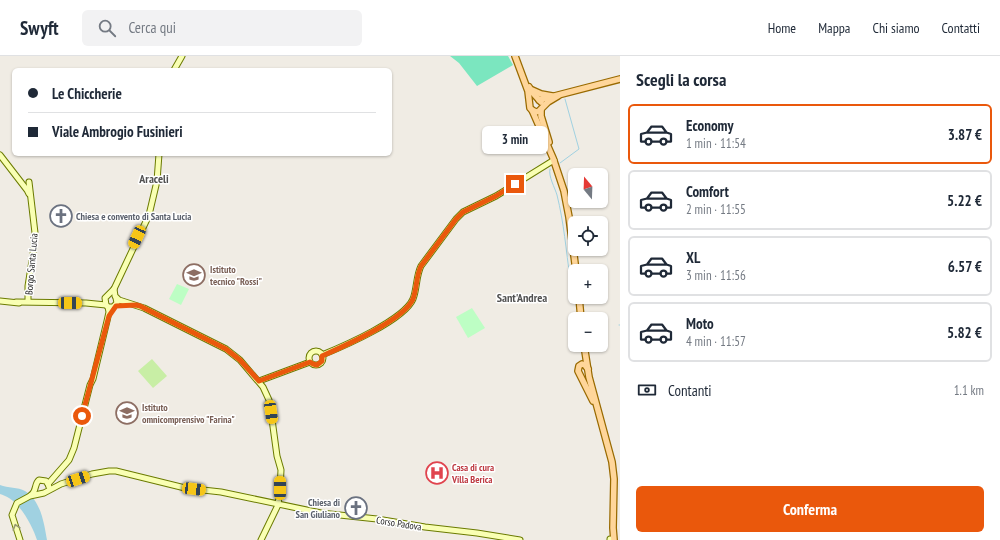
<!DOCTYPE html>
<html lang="it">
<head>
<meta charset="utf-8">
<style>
  body { margin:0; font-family:"PT Sans Narrow",sans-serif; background:#f2f2f3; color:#1f2937; height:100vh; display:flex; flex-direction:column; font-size:15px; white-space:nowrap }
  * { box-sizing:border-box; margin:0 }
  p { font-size:13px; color:#747a83 }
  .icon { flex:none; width:22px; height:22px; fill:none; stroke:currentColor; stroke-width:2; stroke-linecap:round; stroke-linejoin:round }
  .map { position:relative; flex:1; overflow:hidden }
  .panel { display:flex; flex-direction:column; background:#fff; width:380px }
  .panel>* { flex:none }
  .banner { position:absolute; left:12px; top:12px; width:380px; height:88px; border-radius:6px; box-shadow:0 1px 3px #0004; display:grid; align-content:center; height:88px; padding:0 16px; background:#fff }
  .needle { width:26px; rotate:341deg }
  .tools { position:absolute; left:568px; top:112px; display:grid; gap:8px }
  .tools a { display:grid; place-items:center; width:40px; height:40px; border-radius:6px; background:#fff; box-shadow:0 1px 3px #0004; font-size:20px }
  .end { position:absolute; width:18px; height:18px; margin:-9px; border:5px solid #ea580c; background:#fff; box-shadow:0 0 0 2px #fff }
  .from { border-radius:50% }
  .bubble { position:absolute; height:28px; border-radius:6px; background:#fff; box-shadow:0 1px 3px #0004; font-size:13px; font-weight:600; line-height:28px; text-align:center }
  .car { position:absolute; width:12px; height:24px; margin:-12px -6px; border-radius:5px; box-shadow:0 0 3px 1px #0007; background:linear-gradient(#f5c518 24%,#345 0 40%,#f5c518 0 76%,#345 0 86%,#f5c518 0) }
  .banner b { display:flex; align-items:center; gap:14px; height:38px; font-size:15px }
  .banner b+b { border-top:1px solid #e0e1e3 }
  .banner i { width:10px; height:10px; background:#1f2937 }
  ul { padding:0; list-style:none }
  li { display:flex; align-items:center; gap:12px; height:60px; margin:0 8px 6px; padding:0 8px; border:2px solid #e0e1e3; border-radius:6px }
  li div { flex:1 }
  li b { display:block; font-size:15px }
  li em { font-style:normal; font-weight:600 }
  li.active { border-color:#ea580c }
  li>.icon { width:36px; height:36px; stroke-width:1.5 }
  h2 { padding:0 16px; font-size:18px; line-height:48px }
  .pay { display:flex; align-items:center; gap:10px; height:44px; padding:0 16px; font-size:15px }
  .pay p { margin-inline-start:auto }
  .primary-button { display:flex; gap:8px; margin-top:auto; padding:8px 16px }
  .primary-button a { flex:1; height:46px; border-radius:6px; background:#ea580c; color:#fff; font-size:16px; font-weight:600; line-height:46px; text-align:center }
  header { display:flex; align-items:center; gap:24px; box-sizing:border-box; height:56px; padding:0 20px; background:#fff; border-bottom:1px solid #e0e1e3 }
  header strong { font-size:19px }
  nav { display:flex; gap:22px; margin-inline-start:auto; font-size:14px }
  .search { width:280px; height:36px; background:#f2f2f3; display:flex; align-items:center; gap:10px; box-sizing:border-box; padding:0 14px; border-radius:6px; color:#747a83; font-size:15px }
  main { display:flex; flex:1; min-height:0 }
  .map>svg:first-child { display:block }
</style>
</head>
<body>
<header>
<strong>Swyft</strong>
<div class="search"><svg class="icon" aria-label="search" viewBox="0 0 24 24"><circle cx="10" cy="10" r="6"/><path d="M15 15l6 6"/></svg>Cerca qui</div>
<nav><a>Home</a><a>Mappa</a><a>Chi siamo</a><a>Contatti</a></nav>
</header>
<main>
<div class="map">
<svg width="620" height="484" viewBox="0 0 620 484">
  <rect width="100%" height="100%" fill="#f0ece4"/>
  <!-- grass -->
  <polygon fill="#c8eea5" points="152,303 167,320 153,332 138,315"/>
  <!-- park -->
  <g fill="#bdfec4">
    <polygon points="177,228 189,233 181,249 169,243"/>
    <polygon points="472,252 485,272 468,282 456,261"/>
  </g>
  <!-- pitch -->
  <polygon fill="#7be6bf" points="450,0 508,0 513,9 477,30 459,7"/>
  <!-- water -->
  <path fill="#a0d1e1" d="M0 429C8 432 18 431 25 435 41 445 44 467 47 484H37C33 471 21 449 9 442 6 440 3 439 0 438Z"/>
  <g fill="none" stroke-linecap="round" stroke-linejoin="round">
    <!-- stream -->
    <g stroke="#a0d1e1" stroke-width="1">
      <polyline points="560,107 579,93 565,43"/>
      <path d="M550 113C548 120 555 132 557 139 564 167 566 194 570 222"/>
      <polyline points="619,269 620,269"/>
    </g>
    <!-- secondary casing -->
    <g stroke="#6b7b00" stroke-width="7">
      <g id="secondary">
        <polyline points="174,14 182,0"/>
        <polyline points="0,99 27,134 29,138"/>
        <polyline points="114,233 115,240 119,244 144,252 226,293 240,304 263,331 269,344 271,356 277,400 281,414 280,432 278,449 261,484"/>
        <polyline points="116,242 117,247 113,251 108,251 106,249 105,242 114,233 149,159 157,125 159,98"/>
        <polyline points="0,245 19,247"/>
        <polyline points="28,245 28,230 34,192 35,177 29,126"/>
        <polyline points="16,246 86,247 106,249"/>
        <circle cx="316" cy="302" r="7"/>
        <path d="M322 299C344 290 404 264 413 243 417 233 416 220 421 210L456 163 463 156 496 140 554 104"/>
        <polyline points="259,325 310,306"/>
        <polyline points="48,428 69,404 74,392 90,329 93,323 107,265 109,256 108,251"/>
        <path d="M31 439C37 435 34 428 39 424L46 425 48 428 49 431"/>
        <polyline points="20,484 12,459 17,447 30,440 44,437 61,428 92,418 109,415 116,415 185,432 221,436 321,457 377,463 425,471 477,477 520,484"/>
        <polyline points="610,484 610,483"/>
      </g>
    </g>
    <!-- primary casing -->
    <g stroke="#996a00" stroke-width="8">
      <g id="primary">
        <polyline points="515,0 528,35 530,52 532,54 536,56 539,55 548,46 558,40"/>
        <polyline points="529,31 532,36 541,46"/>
        <polyline points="532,34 541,38 552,40"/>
        <polyline points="539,44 620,23"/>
        <polyline points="532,54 553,102 564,135 569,161 576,215"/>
        <polyline points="541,54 541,60 549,86"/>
        <polyline points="579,241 581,263"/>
        <polyline points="584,289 589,321 612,406 614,423 613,472 614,484"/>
        <polyline points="588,313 585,309 582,308 579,310 578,315 593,345"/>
      </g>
    </g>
    <!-- secondary -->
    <use href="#secondary" stroke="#f9ffb3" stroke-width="5"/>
    <!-- primary -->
    <use href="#primary" stroke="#ffd69a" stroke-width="5.5"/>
  </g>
  <!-- one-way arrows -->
  <defs><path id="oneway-chevron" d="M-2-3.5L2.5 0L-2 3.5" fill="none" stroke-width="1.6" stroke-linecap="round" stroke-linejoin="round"/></defs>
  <use stroke="#969a70" href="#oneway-chevron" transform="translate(16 471) rotate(-107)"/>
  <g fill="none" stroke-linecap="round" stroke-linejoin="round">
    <!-- route -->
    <path stroke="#ea580c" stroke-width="5" d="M82 360 109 260 116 250 136 249 140 250 226 293 240 304 259 325 310 306 313 308 317 309 322 305V300C344 290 404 264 413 243 417 233 416 220 421 210L456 163 463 156 496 140 515 128"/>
  </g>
  <!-- icons -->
  <defs>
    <g id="church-ring" transform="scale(1.15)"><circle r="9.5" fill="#fff" stroke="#6b7280" stroke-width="1.5"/><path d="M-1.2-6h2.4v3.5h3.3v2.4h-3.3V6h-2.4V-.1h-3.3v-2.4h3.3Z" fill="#6b7280"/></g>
    <g id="school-ring" transform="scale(1.15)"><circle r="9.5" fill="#fff" stroke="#8d6e63" stroke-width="1.5"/><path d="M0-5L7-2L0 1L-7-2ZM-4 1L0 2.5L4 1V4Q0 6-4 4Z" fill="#8d6e63"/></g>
    <g id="hospital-ring" transform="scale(1.15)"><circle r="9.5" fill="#fff" stroke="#e0444e" stroke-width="1.5"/><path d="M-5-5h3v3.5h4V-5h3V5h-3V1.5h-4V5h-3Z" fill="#e0444e"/></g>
  </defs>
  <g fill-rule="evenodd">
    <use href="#church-ring" x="61" y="160"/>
    <use href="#school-ring" x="194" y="219"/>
    <use href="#school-ring" x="127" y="357"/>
    <use href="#hospital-ring" x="437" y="417"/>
    <use href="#church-ring" x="356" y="452"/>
  </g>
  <g text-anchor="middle" stroke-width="3" stroke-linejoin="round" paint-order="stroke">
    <!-- worship labels -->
    <g font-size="10" font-weight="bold" fill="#5b616d" stroke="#fff" text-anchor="start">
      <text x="76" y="164">Chiesa e convento di Santa Lucia</text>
      <text x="340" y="450" text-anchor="end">Chiesa di<tspan x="340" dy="12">San Giuliano</tspan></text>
    </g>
    <!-- street labels -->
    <g font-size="10" fill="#1e1e1e" stroke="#fff">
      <text transform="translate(31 208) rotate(-85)" y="4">Borgo Santa Lucia</text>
      <text transform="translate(399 467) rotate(9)" y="4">Corso Padova</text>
    </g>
    <!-- education labels -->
    <g font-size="10" font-weight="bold" fill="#785e54" stroke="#fff" text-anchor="start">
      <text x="210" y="217">Istituto<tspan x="210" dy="12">tecnico "Rossi"</tspan></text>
      <text x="142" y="355">Istituto<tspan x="142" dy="12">omnicomprensivo "Farina"</tspan></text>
    </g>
    <!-- health labels -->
    <g font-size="10" font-weight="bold" fill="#be3a42" stroke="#fff" text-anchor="start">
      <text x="452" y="415">Casa di cura<tspan x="452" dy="12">Villa Berica</tspan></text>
    </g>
    <!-- quarter labels -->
    <g font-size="12" font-weight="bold" fill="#515151" stroke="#fff">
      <text x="154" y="127">Araceli</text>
      <text x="522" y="246">Sant'Andrea</text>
    </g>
  </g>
</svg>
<div class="tools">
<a><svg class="needle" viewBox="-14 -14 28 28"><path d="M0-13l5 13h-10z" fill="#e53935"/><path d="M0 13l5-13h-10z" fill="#747a83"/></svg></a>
<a><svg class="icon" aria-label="locate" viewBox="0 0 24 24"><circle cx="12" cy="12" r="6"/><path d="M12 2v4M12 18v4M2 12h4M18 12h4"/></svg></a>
<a>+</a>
<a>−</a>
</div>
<i class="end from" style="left:82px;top:360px"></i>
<i class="end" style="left:515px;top:128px"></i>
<div class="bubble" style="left:482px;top:70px;width:66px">3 min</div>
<i class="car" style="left:137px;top:181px;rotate:205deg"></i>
<i class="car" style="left:70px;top:247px;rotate:91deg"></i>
<i class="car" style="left:271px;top:356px;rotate:172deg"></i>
<i class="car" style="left:78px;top:423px;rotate:72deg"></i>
<i class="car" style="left:280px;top:432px;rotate:0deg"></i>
<i class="car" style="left:194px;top:433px;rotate:97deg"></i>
<div class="banner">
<b><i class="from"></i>Le Chiccherie</b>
<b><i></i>Viale Ambrogio Fusinieri</b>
</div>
</div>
<section class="panel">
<h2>Scegli la corsa</h2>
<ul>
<li class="active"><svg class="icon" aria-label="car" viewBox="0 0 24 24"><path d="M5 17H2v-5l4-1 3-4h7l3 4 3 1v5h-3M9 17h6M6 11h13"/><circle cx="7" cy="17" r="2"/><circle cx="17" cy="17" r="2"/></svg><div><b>Economy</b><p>1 min · 11:54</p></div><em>3.87 €</em></li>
<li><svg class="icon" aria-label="car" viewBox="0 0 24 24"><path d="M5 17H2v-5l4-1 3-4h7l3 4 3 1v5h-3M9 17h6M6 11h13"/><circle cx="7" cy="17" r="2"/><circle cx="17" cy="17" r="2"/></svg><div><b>Comfort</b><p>2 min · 11:55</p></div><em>5.22 €</em></li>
<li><svg class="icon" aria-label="car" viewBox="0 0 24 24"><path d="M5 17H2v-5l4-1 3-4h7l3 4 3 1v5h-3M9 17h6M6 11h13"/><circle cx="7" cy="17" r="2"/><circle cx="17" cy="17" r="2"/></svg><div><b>XL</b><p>3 min · 11:56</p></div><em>6.57 €</em></li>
<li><svg class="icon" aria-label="car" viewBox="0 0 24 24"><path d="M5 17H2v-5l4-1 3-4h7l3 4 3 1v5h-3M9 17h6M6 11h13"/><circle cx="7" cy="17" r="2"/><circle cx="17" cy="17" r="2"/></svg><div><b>Moto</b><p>4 min · 11:57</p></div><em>5.82 €</em></li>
</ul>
<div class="pay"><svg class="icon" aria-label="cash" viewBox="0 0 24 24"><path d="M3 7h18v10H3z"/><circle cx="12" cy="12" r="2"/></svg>Contanti<p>1.1 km</p></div>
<div class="primary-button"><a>Conferma</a></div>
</section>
</main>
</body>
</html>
